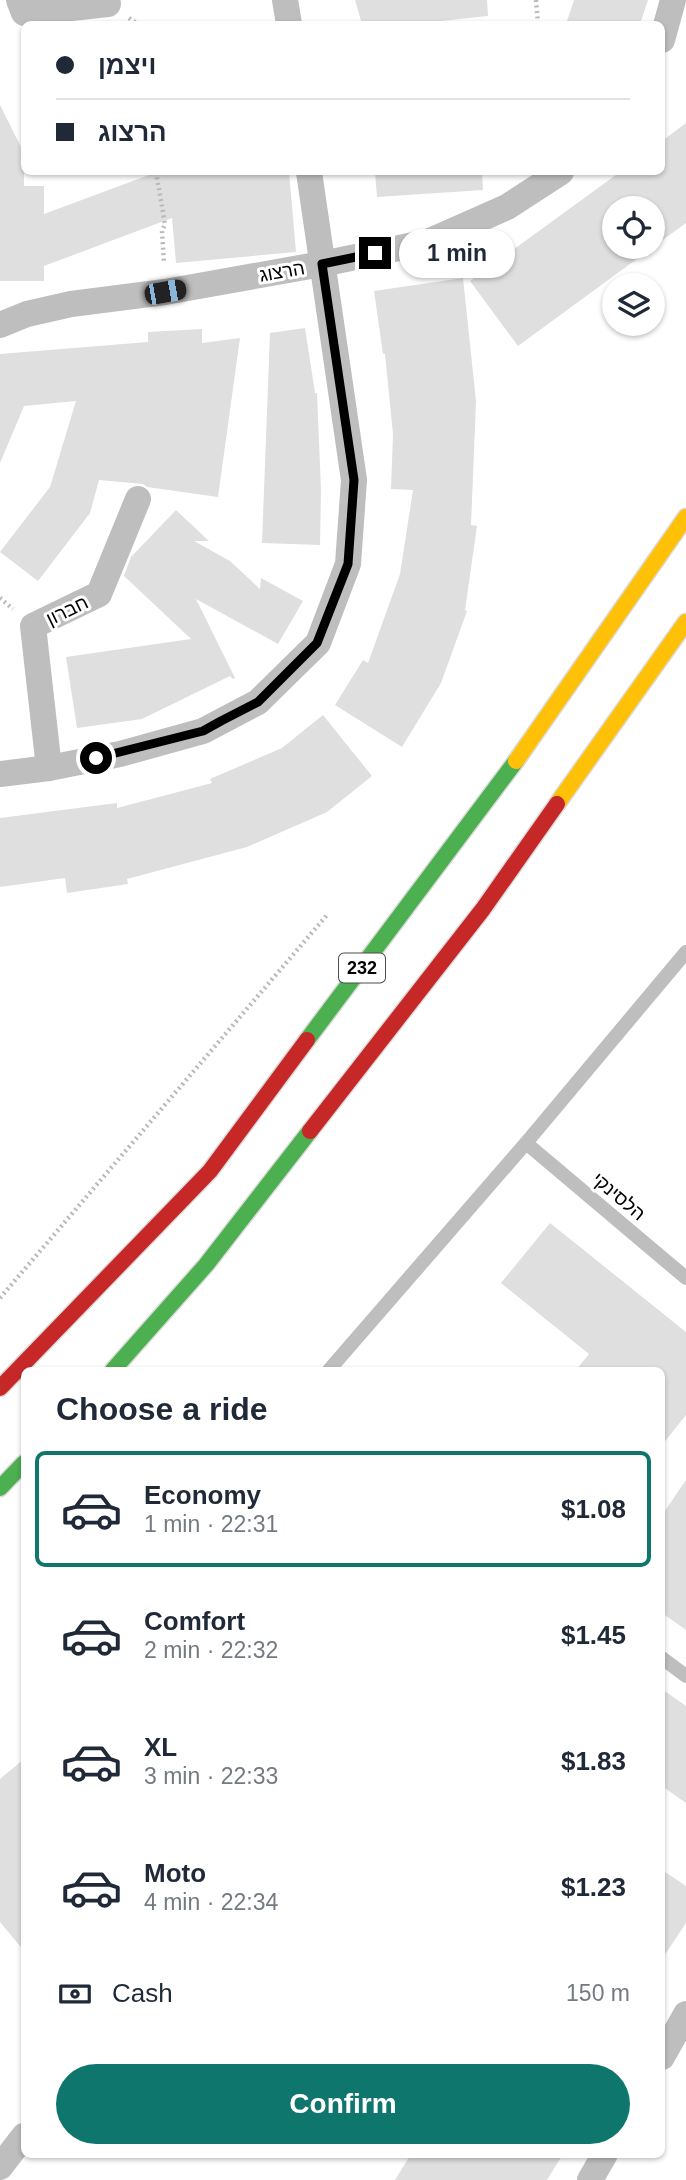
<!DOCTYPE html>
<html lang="en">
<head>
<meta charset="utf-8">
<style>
  body { margin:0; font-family:Arial,Heebo,sans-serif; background:#f6f6f7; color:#1f2937; height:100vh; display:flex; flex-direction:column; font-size:26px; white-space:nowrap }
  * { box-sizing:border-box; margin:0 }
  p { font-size:23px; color:#747a83 }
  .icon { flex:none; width:38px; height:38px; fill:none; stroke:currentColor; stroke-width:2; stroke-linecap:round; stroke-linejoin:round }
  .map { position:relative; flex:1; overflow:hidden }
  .drawer { position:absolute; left:21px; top:1367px; width:644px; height:791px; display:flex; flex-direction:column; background:#fff; border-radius:10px; box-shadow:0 2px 5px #0004 }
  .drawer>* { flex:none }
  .guide { position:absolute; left:21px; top:21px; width:644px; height:154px; border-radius:10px; box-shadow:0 2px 5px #0004; display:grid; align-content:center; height:154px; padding:0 35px; background:#fff }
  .buttons { position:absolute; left:602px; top:196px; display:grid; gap:14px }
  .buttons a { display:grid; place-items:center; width:63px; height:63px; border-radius:50%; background:#fff; box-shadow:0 2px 5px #0004; font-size:35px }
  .end { position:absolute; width:32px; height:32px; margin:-16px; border:9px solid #000; background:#fff; box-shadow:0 0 0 4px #fff }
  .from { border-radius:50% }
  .bubble { position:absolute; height:49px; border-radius:24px; background:#fff; box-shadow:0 2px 5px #0004; font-size:23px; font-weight:800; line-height:49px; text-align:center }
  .car { position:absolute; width:21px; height:42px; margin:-21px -10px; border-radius:9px; box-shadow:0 0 5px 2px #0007; background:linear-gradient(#222 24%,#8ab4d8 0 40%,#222 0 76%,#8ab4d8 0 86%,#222 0) }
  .guide b { display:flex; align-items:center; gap:24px; height:66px; font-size:26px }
  .guide b+b { border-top:2px solid #e0e1e3 }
  .guide i { width:18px; height:18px; background:#1f2937 }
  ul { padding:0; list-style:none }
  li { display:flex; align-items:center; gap:21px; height:116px; margin:0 14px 10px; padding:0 21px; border:4px solid transparent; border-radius:10px }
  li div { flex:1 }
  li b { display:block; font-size:26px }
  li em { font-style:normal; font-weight:800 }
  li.on { border-color:#0f766e }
  li>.icon { width:63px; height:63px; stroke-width:1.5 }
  h2 { padding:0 35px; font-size:32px; line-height:84px }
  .pay { display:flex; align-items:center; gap:18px; height:77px; padding:0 35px; font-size:26px }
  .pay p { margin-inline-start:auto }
  .cta { display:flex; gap:14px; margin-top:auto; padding:14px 35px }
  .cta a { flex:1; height:80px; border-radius:42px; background:#0f766e; color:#fff; font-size:28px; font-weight:800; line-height:80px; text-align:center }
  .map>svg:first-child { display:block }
</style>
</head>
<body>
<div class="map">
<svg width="686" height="2180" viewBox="0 0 686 2180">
  <rect width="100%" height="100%" fill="#fff"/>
  <!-- building -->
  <g fill="#dfdfdf" fill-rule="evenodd">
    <polygon points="355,0 487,0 488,16 413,24 362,24"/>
    <polygon points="574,0 648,0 640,24 566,24"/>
    <polygon points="0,105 24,153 24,186 44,186 44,214 157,172 289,172 296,252 176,263 172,218 44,266 44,281 0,281"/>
    <path d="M686 123V223L518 346 470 281 620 172H662V141ZM614 208H653V247H614Z"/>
    <polygon points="375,172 482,172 483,190 377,197"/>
    <polygon points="463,278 476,401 471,525 477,526 465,610 467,611 441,683 402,747 335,705 363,660 368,663 400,574 413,490 391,489 393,434 385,354 383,354 374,291"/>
    <polygon points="305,328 315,393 317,393 321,490 320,545 262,543 270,333"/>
    <polygon points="202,329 202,343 240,338 218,497 147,487 143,484 99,480 90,513 38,581 0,552 50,487 76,401 24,406 0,463 0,354 148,342 148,332"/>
    <polygon points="176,510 209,541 194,541 230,561 260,589 261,578 303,601 278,644 196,599 235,678 233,679 230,676 142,719 77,728 66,657 191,639 124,576 131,557"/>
    <polygon points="323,715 372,776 327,812 247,847 127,879 128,884 67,893 65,878 0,887 0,818 117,803 117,808 212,783 210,779 282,748"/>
    <polygon points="550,1223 686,1332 686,1415 662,1445 662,1370 576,1370 589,1354 501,1283"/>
    <polygon points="686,1480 686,1630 662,1613 662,1515"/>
    <polygon points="662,1689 686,1706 686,1803 662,1786"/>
    <polygon points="24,1759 24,1951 0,1922 0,1779"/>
    <polygon points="662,1870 686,1886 686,1923 662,1959"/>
    <polygon points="411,2154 563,2154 547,2180 395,2180"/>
  </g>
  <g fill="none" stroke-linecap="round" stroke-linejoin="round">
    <!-- fast casing -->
    <g stroke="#dbdbdb" stroke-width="19">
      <g id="fast">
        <polyline points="307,1040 516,761"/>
        <polyline points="113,1370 206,1265 310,1131"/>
        <polyline points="0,1488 24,1463"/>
      </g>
    </g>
    <!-- slow casing -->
    <g stroke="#dbdbdb" stroke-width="19">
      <g id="slow">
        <polyline points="516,761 686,517"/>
        <polyline points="557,804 686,622"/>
      </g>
    </g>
    <!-- jam casing -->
    <g stroke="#dbdbdb" stroke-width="19">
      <g id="jam">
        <polyline points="310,1131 483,909 557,804"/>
        <polyline points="0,1388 210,1171 307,1040"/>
      </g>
    </g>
    <!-- path -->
    <g stroke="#b9b9b9" stroke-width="4.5" stroke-dasharray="2 3.5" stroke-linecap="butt">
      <polyline points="536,0 538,24"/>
      <polyline points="129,18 138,24"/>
      <polyline points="156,172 165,224 162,231 164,264"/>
      <polyline points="0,598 13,609"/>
      <polyline points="0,1298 327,915"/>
    </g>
    <!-- lane -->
    <g stroke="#bebebe" stroke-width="14">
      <polyline points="526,1143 686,1278"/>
      <polyline points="329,1370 526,1143 686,952"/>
      <polyline points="662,1658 686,1676"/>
    </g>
    <!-- street -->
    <g stroke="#bebebe" stroke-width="26">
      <polyline points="19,0 24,13 108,4"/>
      <polyline points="285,0 289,24"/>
      <polyline points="662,40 673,0"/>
      <polyline points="0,325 27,314 71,304 165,292 322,264 428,242 507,207 561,172"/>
      <polyline points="49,768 33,626 99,594 138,499"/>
      <polyline points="0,774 49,768 120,754 203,731 258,702 318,643 348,564 354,480 309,172"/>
      <polyline points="662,2057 686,2014"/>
      <polyline points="0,2167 24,2136"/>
      <polyline points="590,2180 605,2154"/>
    </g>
    <!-- fast -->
    <use href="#fast" stroke="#4caf50" stroke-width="16"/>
    <!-- slow -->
    <use href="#slow" stroke="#ffc107" stroke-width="16"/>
    <!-- jam -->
    <use href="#jam" stroke="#c62828" stroke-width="16"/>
  </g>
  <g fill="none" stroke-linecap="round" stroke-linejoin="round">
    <!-- route -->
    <polyline stroke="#000" stroke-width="9" points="96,758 203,731 221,721 258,702 317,643 348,564 354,480 322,264 375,253"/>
  </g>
  <g text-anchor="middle" stroke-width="6" stroke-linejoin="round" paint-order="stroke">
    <!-- shield labels -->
    <rect fill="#fff" stroke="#4c4c4c" stroke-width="2" x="339" y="953.5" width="46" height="29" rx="5"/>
    <g font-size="18" font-weight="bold" fill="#000">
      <text x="362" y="974">232</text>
    </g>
    <!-- street labels -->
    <g font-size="19" fill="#000" stroke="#fff">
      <text transform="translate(282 271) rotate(-10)" y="7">הרצוג</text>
      <text transform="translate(67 610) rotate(-26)" y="7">חברון</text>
      <text transform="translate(619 1196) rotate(40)" y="7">הלסינקי</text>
    </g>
  </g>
</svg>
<div class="buttons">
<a><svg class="icon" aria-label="locate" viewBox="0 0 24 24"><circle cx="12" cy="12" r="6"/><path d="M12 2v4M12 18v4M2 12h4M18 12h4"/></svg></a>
<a><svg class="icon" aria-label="layers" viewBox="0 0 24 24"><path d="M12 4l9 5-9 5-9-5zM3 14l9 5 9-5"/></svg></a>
</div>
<i class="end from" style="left:96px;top:758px"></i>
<i class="end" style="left:375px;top:253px"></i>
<div class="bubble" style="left:399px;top:229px;width:116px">1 min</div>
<i class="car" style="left:165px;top:292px;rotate:80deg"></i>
<div class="guide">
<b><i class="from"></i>ויצמן</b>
<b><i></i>הרצוג</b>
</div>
<section class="drawer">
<h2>Choose a ride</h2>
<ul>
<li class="on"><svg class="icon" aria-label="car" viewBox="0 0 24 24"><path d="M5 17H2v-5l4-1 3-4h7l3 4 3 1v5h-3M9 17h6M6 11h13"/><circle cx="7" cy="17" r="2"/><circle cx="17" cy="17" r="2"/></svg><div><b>Economy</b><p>1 min · 22:31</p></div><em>$1.08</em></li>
<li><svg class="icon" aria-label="car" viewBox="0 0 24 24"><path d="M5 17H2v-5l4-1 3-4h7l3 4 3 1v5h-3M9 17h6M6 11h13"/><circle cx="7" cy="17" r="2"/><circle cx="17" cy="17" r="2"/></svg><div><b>Comfort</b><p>2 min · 22:32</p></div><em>$1.45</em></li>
<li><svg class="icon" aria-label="car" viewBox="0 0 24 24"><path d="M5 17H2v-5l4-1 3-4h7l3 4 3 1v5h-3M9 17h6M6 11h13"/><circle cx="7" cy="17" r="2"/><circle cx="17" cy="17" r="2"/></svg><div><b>XL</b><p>3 min · 22:33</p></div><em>$1.83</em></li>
<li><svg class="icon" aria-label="car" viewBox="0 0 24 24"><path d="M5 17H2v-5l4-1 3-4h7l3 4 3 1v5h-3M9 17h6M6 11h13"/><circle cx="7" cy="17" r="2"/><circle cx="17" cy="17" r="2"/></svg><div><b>Moto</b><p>4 min · 22:34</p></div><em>$1.23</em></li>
</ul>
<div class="pay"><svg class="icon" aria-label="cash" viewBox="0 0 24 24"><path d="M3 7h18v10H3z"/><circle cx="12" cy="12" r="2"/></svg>Cash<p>150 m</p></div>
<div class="cta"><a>Confirm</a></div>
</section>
</div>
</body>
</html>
